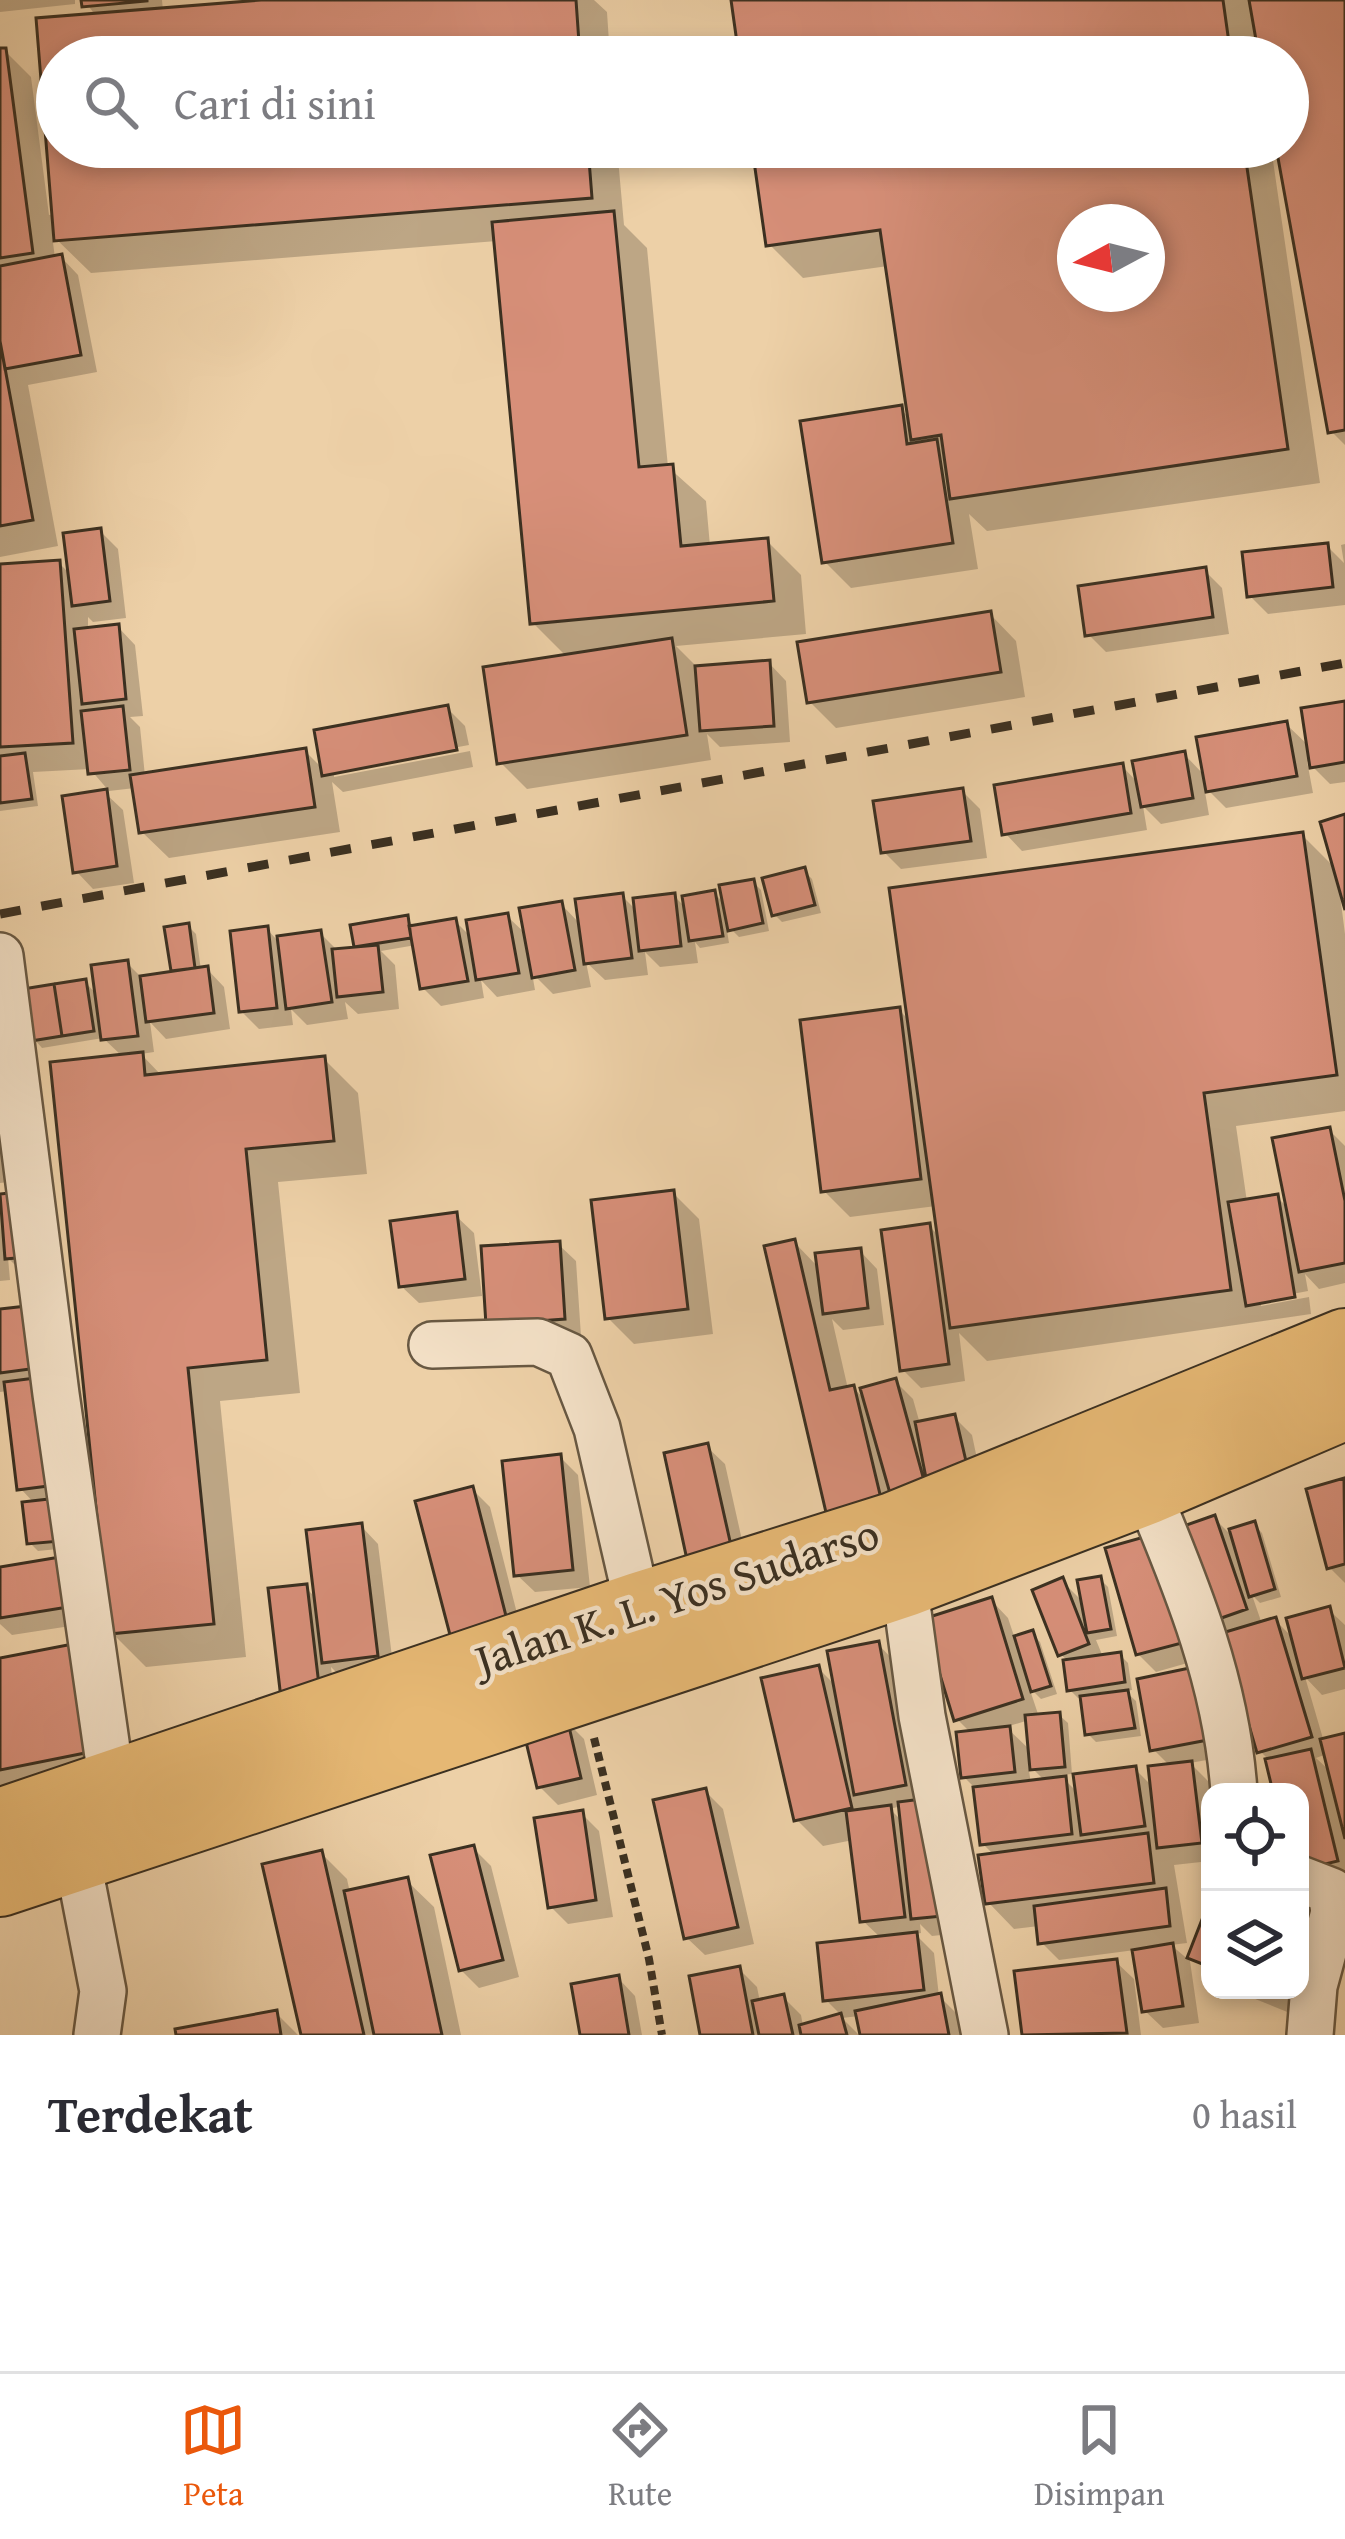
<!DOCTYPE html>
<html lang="id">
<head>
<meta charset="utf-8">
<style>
	:root { --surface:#fff; --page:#f7f7f7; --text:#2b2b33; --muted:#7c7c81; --line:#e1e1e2; --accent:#ea580c }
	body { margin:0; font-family:"Gentium Book Plus",serif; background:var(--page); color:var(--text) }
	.controls { position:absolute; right:36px; bottom:36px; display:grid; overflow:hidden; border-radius:24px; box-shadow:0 6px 18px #0003 }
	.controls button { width:108px; height:108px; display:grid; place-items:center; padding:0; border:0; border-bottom:3px solid var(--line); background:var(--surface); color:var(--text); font:60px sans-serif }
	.compass { position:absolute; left:1057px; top:204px; width:108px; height:108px; border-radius:50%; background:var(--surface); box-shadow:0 6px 18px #0003; rotate:263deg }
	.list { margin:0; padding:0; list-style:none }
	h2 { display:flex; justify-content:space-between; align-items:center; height:156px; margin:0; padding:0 48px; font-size:51px }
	h2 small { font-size:39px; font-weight:400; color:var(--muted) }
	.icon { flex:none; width:66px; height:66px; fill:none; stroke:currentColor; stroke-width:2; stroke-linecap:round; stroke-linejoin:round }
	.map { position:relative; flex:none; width:1345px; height:2035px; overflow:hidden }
	.search { position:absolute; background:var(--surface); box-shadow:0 6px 18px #0003; left:36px; right:36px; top:36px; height:132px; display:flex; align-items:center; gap:30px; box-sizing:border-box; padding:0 42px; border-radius:66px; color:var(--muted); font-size:45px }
	.sheet { height:336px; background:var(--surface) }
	nav { display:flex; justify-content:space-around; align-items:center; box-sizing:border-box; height:168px; border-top:3px solid var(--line); background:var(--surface); font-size:33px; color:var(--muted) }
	nav a { display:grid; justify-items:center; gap:6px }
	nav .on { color:var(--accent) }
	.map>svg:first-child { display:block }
	.shadow { fill:#0003; fill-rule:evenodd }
	.building { fill:#d78f79; stroke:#3b3021; stroke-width:3; fill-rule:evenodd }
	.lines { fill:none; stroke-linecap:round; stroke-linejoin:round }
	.minor-casing { stroke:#685842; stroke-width:50 }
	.highway-casing { stroke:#3b3021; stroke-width:70 }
	.path { stroke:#3b3021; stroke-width:8; stroke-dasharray:9 6; stroke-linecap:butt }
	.minor { stroke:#f3e0c6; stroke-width:45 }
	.highway { stroke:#e6b874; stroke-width:66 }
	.rail { stroke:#3b3021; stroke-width:9; stroke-dasharray:21 21; stroke-linecap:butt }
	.labels { text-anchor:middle; stroke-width:9; stroke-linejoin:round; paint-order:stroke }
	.street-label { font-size:45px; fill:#3b3021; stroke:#f3e0c6 }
</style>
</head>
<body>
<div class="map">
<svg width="1345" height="2035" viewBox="0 0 1345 2035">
	<rect width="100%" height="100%" fill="#edd0a7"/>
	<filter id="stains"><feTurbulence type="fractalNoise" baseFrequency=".00167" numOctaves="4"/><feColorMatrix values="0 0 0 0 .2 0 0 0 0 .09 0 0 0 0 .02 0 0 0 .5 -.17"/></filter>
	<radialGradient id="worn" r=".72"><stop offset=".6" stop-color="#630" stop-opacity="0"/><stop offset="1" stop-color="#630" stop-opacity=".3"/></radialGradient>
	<!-- shadow -->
	<path class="shadow" d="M0 0H75V4L0 12Z
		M84 0H162L163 11 299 0H594L607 12 610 57H57V147H617L624 225 647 248 668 467 706 501 710 546 767 541 801 575 806 634 676 646 699 669 769 663 786 681 790 742 720 747 707 734 711 760 527 789 500 762 567 657 533 623 497 241 91 273 52 235 55 258 61 257 78 275 97 372 28 385 58 546 0 557V51H5L31 77 49 215 54 214 39 21 96 16Z
		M734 0H1345V445L1331 431 1279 147H1288V57H742Z
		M755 147H1271L1320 483 987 531 969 514 978 569 851 588 825 562 900 409 911 419 888 266 803 278 769 244ZM1075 222H1147V294H1075Z
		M100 531 118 549 126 618 93 622 88 617V630L118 627 135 645 143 716 130 717 140 727 145 776 305 751 324 770 447 708 465 726 469 745 334 770V777L470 751 473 767 343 792 332 782 340 832 169 858 142 832 135 788 109 791 90 769 33 772 38 806 0 811V568L59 563 72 576Z
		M1345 544V605L1268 614 1250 596 1327 546 1344 563 1341 545Z
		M1205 571 1222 588 1229 634 1106 652 1088 634Z
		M990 614 1016 641 1025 697 836 728 809 701Z
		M1345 704V782L1330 784 1307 761 1313 793 1226 808 1204 786 1209 815 1161 824 1143 806 1147 830 1022 851 1005 833 1122 766 1139 784 1184 754 1206 777 1286 724 1310 747Z
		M962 791 980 809 987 858 901 869 884 852Z
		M105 793 123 810 134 883 93 889 76 871Z
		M1345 818V899L1344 894 1340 895 1345 934V1111L1236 1126 1247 1202 1277 1197 1289 1209 1329 1130 1345 1146V1283L1319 1289 1305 1274 1308 1291 1261 1300V1306L1309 1297 1311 1314 987 1361 959 1333 965 1381 921 1388 903 1370 929 1226 941 1238 936 1206 850 1217 823 1190 899 1010 911 1022 1302 835 1336 869Z
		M804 871 812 879 821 913 782 922 774 914Z
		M753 882 761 890 769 931 739 937 726 924 729 943 700 948 695 942 698 963 660 967 645 952 648 975 605 980 586 962 591 987 553 994 532 973 535 990 497 997 481 980 484 998 441 1006 423 988 416 945 381 951 395 965 399 1009 358 1014 345 1002 348 1019 307 1025 291 1009 293 1025 259 1029 241 1011 267 929 276 939 320 933 339 952 357 950 354 927 407 919 416 928 455 921 472 938 507 916 528 936 561 904 581 925 622 896 638 912 674 896 687 909 714 893 726 905Z
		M188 926 196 934 201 970 207 969 224 987 230 1029 166 1039 150 1022 154 1052 141 1054 162 1076 324 1059 358 1093 367 1174 278 1182 300 1393 220 1401 246 1657 146 1667 112 1633 123 1057 103 1038 42 1048 34 1039 85 982 98 996 127 963 143 979 177 974 174 970Z
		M0 1012 27 1180 0 1183Z
		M673 1193 699 1219 713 1334 634 1344 608 1318Z
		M18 1195 34 1264 16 1266 8 1258 10 1280 0 1281V1197Z
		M456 1216 474 1233 482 1296 419 1303 401 1286Z
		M794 1242 820 1269 860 1251 877 1269 884 1325 843 1330 832 1319 848 1389 853 1388 868 1402 895 1381 913 1399 920 1424 954 1417 972 1435 984 1492 857 1546Z
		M558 1244 576 1261 581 1336 507 1341Z
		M35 1308 78 1547 38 1551 30 1543 35 1504 20 1488 8 1391 0 1392V1312Z
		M707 1447 725 1464 750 1576 710 1585Z
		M560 1457 578 1475 590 1587 535 1592 517 1575Z
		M1343 1482 1345 1483V1583L1329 1567Z
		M472 1489 490 1507 523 1637 470 1651Z
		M1214 1518 1236 1540 1254 1525 1262 1533 1281 1597 1260 1603 1252 1595 1262 1624 1275 1620 1294 1639 1329 1610 1345 1625V1689L1322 1695 1305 1677 1324 1742 1345 1736V1881L1313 1888 1300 1792H1276L1269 1760 1260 1751 1228 1635 1213 1620ZM1327 1754 1332 1773 1316 1758Z
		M361 1526 378 1544 394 1673 343 1679 331 1667 337 1719 302 1723 305 1587 317 1599Z
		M1108 1550 1198 1660 1156 1672 1138 1654Z
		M0 1570 90 1623 12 1635 0 1624Z
		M1100 1579 1108 1587 1117 1636 1096 1640 1103 1657 1120 1655 1128 1663 1132 1690 1125 1691 1136 1701 1141 1736 1096 1742 1088 1734 1083 1697 1078 1698 1069 1689 1066 1659 1060 1654 1062 1581 1084 1603Z
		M991 1600 1008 1618 1015 1639 1032 1634 1040 1642 1057 1694 1041 1699 1029 1687 1039 1717 1059 1715 1068 1723 1072 1774 1060 1775 1079 1794 1135 1769 1153 1787 1170 1766 1153 1749 1140 1681 1229 1756 1190 1763 1209 1782 1210 1861 1174 1865 1187 1943 1171 1945 1190 1961 1199 2023 1163 2028 1145 2011 1135 1950 1059 1960 1041 1942 1039 1926 1014 1929 988 1902 995 1856 983 1844 976 1789 964 1777 971 1733 957 1719ZM1029 1720 1032 1752 1006 1727ZM1028 1764 1046 1782 1031 1784Z
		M878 1644 895 1662 960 1933 932 1936 920 1924 921 1933 915 1934 934 1953 939 1996 958 2015 946 1950 993 2035H863L859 2016 842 2018 859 2035H703L739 1969 757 1987 760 2002 783 1997 801 2015 803 2026 842 2016 826 2000 882 1939 863 1921 853 1840 823 1846 797 1820 818 1668 837 1687ZM901 1806 903 1822 890 1809Z
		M0 1661 124 1776 0 1801Z
		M566 1721 584 1739 597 1795 558 1805 540 1787Z
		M705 1791 723 1809 754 1944 705 1955 687 1938Z
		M582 1814 599 1831 613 1917 568 1924 550 1906Z
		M473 1848 491 1866 519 1977 479 1988 461 1970Z
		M321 1853 347 1879 350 1893 407 1881 434 1907 461 2035H304Z
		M1116 1962 1134 1979 1141 2035H1025L1017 1973Z
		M618 1978 635 1996 642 2035H583Z
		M1233 1990H1300L1312 2022Z
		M276 2013 298 2035H179Z"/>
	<!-- building -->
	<path class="building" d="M81 0H147V1L82 7Z
		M261 0H576L580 57H57V147H588L592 198 54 241 36 18Z
		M731 0H1223L1231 57H739Z
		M1249 0H1345V430L1328 433 1276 147H1288V57H1259Z
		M0 48H6L33 253 0 258Z
		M752 147H1244L1288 449 950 499 941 435 911 440 880 230 766 246ZM1075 222H1147V294H1075Z
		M614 211 639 467 673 464 681 546 768 538 774 601 530 624 492 222Z
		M62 254 81 355 5 369 0 341V266Z
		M0 341 33 520 0 526Z
		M902 405 907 444 937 439 953 543 822 563 800 421Z
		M101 528 110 601 72 606 63 533Z
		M1328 543 1333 587 1247 597 1242 552Z
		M60 560 73 743 0 747V564Z
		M1206 567 1213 617 1085 636 1078 586Z
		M991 611 1001 672 807 703 797 642Z
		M119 624 126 699 82 704 74 629Z
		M672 638 687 735 497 764 483 667Z
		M770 660 774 726 700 731 695 666Z
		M1345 701V762L1310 768 1301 708Z
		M448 705 457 750 322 776 314 730Z
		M123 706 130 770 88 774 81 711Z
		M1287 721 1297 776 1206 792 1196 737Z
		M306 748 315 807 139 833 130 775Z
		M1185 751 1193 798 1141 807 1132 761Z
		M25 753 32 799 0 803V756Z
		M1123 763 1131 813 1002 835 994 785Z
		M963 788 971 841 881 853 873 801Z
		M107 789 117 866 73 873 62 796Z
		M1345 814V910L1320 822Z
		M1303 832 1337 1075 1204 1093 1231 1290 950 1328 889 888Z
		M805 867 815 905 772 916 762 878Z
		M754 879 763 923 728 931 719 885Z
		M715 890 723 936 689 941 682 896Z
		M623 893 632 958 584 964 575 899Z
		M675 893 681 946 639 951 633 898Z
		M562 901 575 970 532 978 519 908Z
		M508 913 519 973 476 980 466 920Z
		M408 915 411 938 354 947 350 925Z
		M456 918 468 981 420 989 409 926Z
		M189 923 195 968 171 971 164 927Z
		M268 926 277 1008 239 1012 230 931Z
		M321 930 332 1002 286 1009 277 936Z
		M378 945 383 992 337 997 332 949Z
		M128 960 138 1036 101 1040 91 965Z
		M208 966 214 1013 146 1022 140 976Z
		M86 979 94 1031 62 1036 54 984Z
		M54 984 62 1036 31 1041 23 989Z
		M900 1007 921 1179 821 1192 800 1020Z
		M143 1052 145 1075 325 1056 334 1141 246 1149 267 1360 188 1368 214 1624 109 1634 50 1062Z
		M1330 1127 1345 1201V1263L1299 1272 1272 1138Z
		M674 1190 688 1309 605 1319 591 1200Z
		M20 1192 27 1257 5 1259 0 1194Z
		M1278 1194 1295 1297 1246 1306 1228 1202Z
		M457 1212 465 1279 399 1287 390 1221Z
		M930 1223 949 1364 900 1371 881 1230Z
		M795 1239 830 1390 854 1385 883 1507 828 1521 764 1246Z
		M560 1241 565 1319 486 1325 481 1246Z
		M861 1248 868 1308 823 1314 815 1253Z
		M36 1305 45 1367 0 1373V1309Z
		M51 1376 64 1484 17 1490 4 1382Z
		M896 1378 928 1495 893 1504 860 1388Z
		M955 1414 969 1474 927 1483 915 1422Z
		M708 1443 734 1559 689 1569 664 1453Z
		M561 1454 573 1570 514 1576 502 1461Z
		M1344 1478 1345 1564 1327 1569 1306 1489Z
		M473 1486 507 1620 450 1635 415 1501Z
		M67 1497 72 1540 27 1544 22 1502Z
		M1215 1515 1247 1609 1210 1622 1178 1528Z
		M1255 1521 1275 1589 1249 1597 1229 1529Z
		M362 1523 378 1656 322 1663 306 1530Z
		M1151 1535 1182 1643 1136 1655 1105 1548Z
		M66 1556 74 1606 0 1618V1567Z
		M1101 1576 1111 1629 1087 1633 1077 1580Z
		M1063 1577 1089 1644 1058 1656 1032 1590Z
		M307 1584 321 1702 282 1707 268 1588Z
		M992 1597 1023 1699 954 1721 923 1619Z
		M1330 1606 1345 1668 1302 1679 1286 1618Z
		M1276 1617 1312 1737 1257 1753 1222 1633Z
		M1033 1630 1051 1686 1031 1692 1014 1636Z
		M879 1641 906 1785 854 1795 827 1651Z
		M78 1643 100 1750 0 1770V1658Z
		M1121 1652 1125 1682 1067 1691 1063 1660Z
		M819 1665 852 1808 794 1821 761 1678Z
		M1199 1666 1213 1739 1150 1751 1137 1679Z
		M1128 1690 1135 1728 1085 1735 1080 1696Z
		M1060 1712 1065 1767 1030 1770 1025 1715Z
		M567 1718 581 1778 537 1788 523 1729Z
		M1010 1726 1015 1772 961 1778 956 1732Z
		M1345 1733V1839L1320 1739Z
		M1311 1749 1338 1861 1300 1870V1792H1273L1265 1759Z
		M1192 1761 1202 1843 1157 1848 1148 1766Z
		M1136 1766 1145 1826 1081 1835 1073 1774Z
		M1066 1776 1072 1834 980 1845 973 1787Z
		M706 1788 738 1927 684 1939 653 1800Z
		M930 1798 943 1916 911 1919 898 1802Z
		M891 1805 905 1917 860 1922 846 1811Z
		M583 1810 596 1900 548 1908 534 1818Z
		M1148 1833 1154 1883 985 1904 978 1855Z
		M474 1845 503 1960 459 1971 430 1855Z
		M322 1850 364 2035H301L262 1864Z
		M408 1877 442 2035H374L344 1891Z
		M1300 1884 1326 1895 1300 1962Z
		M1166 1888 1170 1926 1038 1944 1034 1906Z
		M1210 1899V1967L1187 1958Z
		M917 1932 924 1990 823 2001 817 1943Z
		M1173 1943 1183 2006 1142 2012 1132 1950Z
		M1117 1959 1127 2033 1022 2035 1014 1971Z
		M740 1966 753 2035H700L689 1976Z
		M619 1975 629 2035H580L571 1984Z
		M941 1993 949 2035H860L855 2011Z
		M784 1994 793 2035H759L752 2001Z
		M277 2010 281 2035H176L175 2029Z
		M841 2013 847 2035H801L799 2025Z"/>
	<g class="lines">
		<defs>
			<path id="minor" d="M0 956 56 1394 112 1784
				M432 1345 538 1342 569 1356 597 1428 638 1606
				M1147 1491C1188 1589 1227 1685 1234 1792
				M901 1560 922 1716 985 2035
				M72 1831 103 1991 97 2035
				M1300 1879 1331 1891 1334 1912 1314 1986 1310 2035"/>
			<path id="highway" d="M0 1822 638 1606 893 1526 1345 1342
				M0 1883 906 1583 1147 1491 1345 1406"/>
		</defs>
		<!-- minor casing -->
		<use href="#minor" class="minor-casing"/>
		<!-- highway casing -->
		<use href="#highway" class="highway-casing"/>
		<!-- path -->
		<path class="path" d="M594 1738 649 1959 662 2035"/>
		<!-- minor -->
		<use href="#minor" class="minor"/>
		<!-- highway -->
		<use href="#highway" class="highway"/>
		<!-- rail -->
		<path class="rail" d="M0 914 1345 663"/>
	</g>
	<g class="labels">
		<!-- street labels -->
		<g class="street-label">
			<text transform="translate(677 1596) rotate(-18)" y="16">Jalan K. L. Yos Sudarso</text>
		</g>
	</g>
	<rect width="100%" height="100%" filter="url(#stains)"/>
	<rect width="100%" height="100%" fill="url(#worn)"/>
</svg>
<div class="controls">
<button><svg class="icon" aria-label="locate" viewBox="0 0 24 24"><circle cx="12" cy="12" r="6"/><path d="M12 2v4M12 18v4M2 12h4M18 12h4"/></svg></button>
<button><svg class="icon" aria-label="layers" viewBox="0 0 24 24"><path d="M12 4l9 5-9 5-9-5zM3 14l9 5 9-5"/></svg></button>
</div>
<svg class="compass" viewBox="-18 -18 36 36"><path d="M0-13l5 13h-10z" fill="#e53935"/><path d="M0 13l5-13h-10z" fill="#7c7c81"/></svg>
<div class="search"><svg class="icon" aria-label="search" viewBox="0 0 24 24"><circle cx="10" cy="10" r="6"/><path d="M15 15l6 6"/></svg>Cari di sini</div>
</div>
<section class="sheet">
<h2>Terdekat<small>0 hasil</small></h2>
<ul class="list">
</ul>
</section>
<nav>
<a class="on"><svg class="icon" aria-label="map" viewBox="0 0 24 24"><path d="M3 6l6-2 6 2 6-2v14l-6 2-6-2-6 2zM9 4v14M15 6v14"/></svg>Peta</a>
<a><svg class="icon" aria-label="directions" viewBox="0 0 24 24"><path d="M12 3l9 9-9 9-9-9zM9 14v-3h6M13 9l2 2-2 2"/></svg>Rute</a>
<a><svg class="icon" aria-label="saved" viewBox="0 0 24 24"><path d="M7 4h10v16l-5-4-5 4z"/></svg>Disimpan</a>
</nav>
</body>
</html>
